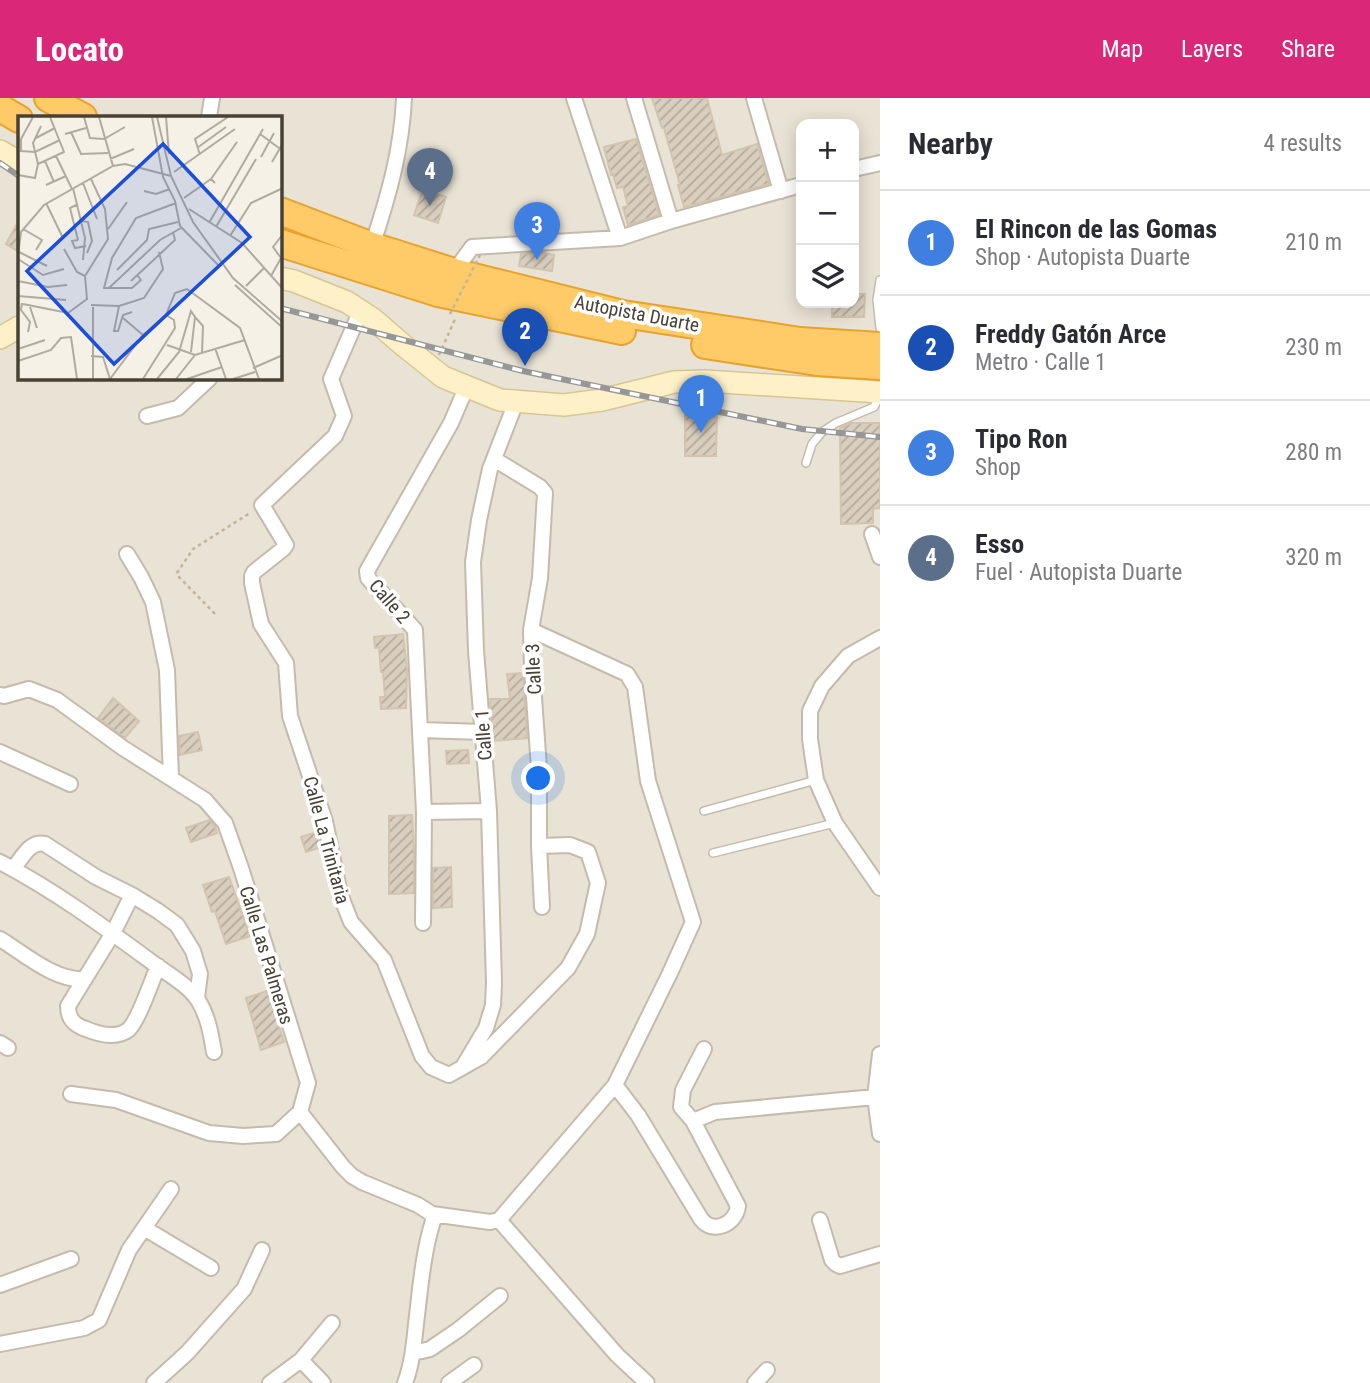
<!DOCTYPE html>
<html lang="en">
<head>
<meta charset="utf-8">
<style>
	:root { --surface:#fff; --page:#f2f2f3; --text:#2b2b33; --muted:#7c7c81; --line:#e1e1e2; --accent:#db2777 }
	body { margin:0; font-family:"Roboto Condensed",sans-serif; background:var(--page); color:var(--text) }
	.controls { position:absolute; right:21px; top:21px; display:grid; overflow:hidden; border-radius:14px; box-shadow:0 4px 18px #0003 }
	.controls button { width:63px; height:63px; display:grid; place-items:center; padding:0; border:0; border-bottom:2px solid var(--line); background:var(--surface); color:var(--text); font:35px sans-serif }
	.you { position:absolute; left:539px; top:681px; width:24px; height:24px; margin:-18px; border:5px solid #fff; border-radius:50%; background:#1a73e8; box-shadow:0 0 0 10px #1a73e833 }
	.badge { display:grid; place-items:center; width:46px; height:46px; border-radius:50%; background:var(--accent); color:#fff; font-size:23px; font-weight:700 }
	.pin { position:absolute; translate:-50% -58px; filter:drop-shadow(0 2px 4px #0008) }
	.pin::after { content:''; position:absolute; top:37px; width:24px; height:21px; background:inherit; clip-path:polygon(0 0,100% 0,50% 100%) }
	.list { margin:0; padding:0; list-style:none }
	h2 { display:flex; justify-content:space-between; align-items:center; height:91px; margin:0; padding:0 28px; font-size:30px }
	h2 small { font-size:23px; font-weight:400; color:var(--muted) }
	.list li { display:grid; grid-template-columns:46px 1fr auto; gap:21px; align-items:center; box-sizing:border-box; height:105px; padding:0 28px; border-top:2px solid var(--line) }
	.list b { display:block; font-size:26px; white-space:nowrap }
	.list p { margin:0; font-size:23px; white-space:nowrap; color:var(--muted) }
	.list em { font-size:23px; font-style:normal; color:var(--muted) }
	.icon { flex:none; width:38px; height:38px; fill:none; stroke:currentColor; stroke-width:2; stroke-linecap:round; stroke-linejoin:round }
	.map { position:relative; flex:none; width:880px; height:1285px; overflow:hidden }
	header { display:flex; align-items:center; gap:42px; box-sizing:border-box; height:98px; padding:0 35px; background:var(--accent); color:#fff }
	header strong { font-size:33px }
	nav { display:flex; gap:38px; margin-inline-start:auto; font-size:24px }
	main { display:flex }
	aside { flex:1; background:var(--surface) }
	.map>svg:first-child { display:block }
	.residential { fill:#e9e3d5; fill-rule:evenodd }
	.building { fill:url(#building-hatch); stroke:#d2c4ae; stroke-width:2 }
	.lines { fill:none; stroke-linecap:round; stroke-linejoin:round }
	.lane-casing { stroke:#c4bbac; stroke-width:10 }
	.street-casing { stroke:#c4bbac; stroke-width:18 }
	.secondary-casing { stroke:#d8c594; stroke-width:24 }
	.highway-casing { stroke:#e8a22e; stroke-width:30 }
	.path { stroke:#c4b499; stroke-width:2.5; stroke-dasharray:3.5 3.5; stroke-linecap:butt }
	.lane { stroke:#fff; stroke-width:7 }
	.street { stroke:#fff; stroke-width:14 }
	.secondary { stroke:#fff1c7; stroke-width:21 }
	.highway { stroke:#ffcb68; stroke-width:26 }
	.rail-casing { stroke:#979797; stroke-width:6 }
	.rail { stroke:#fff; stroke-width:3.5; stroke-dasharray:10; stroke-linecap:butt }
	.path-bridge { stroke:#c4b499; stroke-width:2.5; stroke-dasharray:3.5 3.5; stroke-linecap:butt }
	.labels { text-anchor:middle; stroke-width:7; stroke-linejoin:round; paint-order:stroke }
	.street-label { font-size:19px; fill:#484135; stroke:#fff }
	.inset-road { fill:none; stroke:#b0aba0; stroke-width:2 }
	.view { fill:#1d4ed8; fill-opacity:0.15; stroke:#1d4ed8; stroke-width:3.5 }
	.inset-edge { fill:none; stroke:#484135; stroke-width:3.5 }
</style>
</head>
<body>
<header>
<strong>Locato</strong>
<nav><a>Map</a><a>Layers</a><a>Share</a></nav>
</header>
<main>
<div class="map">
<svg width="880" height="1285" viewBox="0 0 880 1285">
	<defs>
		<pattern id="building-hatch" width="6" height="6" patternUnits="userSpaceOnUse" patternTransform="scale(1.75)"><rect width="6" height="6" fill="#dacfbf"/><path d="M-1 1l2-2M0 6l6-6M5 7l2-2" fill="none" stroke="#b3aa9c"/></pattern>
	</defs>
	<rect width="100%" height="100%" fill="#f5f1e7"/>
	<!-- residential -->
	<path class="residential" d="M0 0H880V1285H0ZM19 19H280V280H19ZM801 26H854V205H801Z"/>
	<!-- building -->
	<path class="building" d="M652 0H707L722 57 757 46 769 86 684 109 678 87H680L664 30H662Z
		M636 41 659 117 628 127 623 109 628 108 623 89 617 90 613 76 611 77 604 49Z
		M423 91 446 99 438 125 414 117Z
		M19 122V154L6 146Z
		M540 154 554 157 552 173 519 168 521 156Z
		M854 196H865L864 219H832V205H854Z
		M685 311 717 312 716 358H685Z
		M851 325H880V410L873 411V425L841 426 840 330Z
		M403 536 407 572 406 610 381 611 380 599H385L383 574H381L379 549 375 550 374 539Z
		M523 575 527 640 493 643 490 601H510L507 576Z
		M113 600 139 623 125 640 98 620Z
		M198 634 202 652 180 657 179 638Z
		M468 652 469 665 447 666 446 653Z
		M412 717 414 751V795L389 796V718Z
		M210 722 215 728 217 735 191 744 186 730Z
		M317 734 321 749 306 754 301 739Z
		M451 769 452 809 433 810V770Z
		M229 779 250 838 226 846 215 813 212 814 203 787Z
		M267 893 284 944 261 952 246 900Z"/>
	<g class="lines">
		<defs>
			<path id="lane" d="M880 182 877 202 880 230
				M806 365 812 346 822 334 836 325 874 309 880 298
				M704 713 816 682
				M713 755 835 725"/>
			<path id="street" d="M574 0 620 140
				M634 0 671 123
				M754 0 781 93
				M209 19 212 0
				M854 71 880 65
				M372 148C388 100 402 51 404 0
				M454 174 472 149 620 140 671 123 801 87
				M361 212 331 281 344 318 335 338 262 407 286 447 283 451 254 474 252 478V485L261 526 286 565 290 618 325 723 340 796 351 824 384 862 422 958 431 969 449 977 481 959 568 870 587 836 598 785 588 754 570 747 539 748
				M147 318 178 310 210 280
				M494 361 540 389 545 395 540 480 531 532 532 571 539 670V748L542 809
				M872 436 880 459
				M127 456 141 479 153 504 167 572 171 680
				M531 532 627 576 635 589 648 683 693 824 670 875 615 987 638 1017 701 1121C713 1137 736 1126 738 1108L693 1023 681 1009 683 992 704 951
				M880 540 848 558 822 588 810 613V641L816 682 835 725 880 790
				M0 597 4 598 29 591 57 602 123 650 205 702 225 725 241 770 308 985 300 1014 276 1036 243 1038 209 1035 116 1002 71 996
				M420 632 483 634
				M0 654 70 686
				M424 714 489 713
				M0 764C54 792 104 829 153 865 168 876 188 887 198 902 208 918 211 936 214 954
				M13 771C22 760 30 742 45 746L96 779 132 797 158 813 177 827 193 853 200 876 197 900
				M132 797 113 835 68 908C68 921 74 927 86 931 98 936 116 941 128 932 138 924 152 882 158 868
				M423 825 424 714 415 532 368 480 367 473 451 325 466 290
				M0 841C23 855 56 884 85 881
				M0 945 8 950
				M880 956 875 999 880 1036
				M464 967 486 930 493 907 494 885 489 713 476 553 473 464 479 422 490 371 516 304
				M300 1014 343 1069 352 1078 362 1084 418 1107 432 1116 433 1123C423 1154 420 1193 416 1226 414 1246 412 1266 405 1285
				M693 1023 715 1014 875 999
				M432 1116 490 1124 499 1122 615 987
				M499 1122 617 1257 647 1285
				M820 1122 832 1162 836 1166 840 1168 880 1156
				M144 1130 211 1170
				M0 1187 71 1161
				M0 1246 84 1230 99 1222 129 1152 171 1091
				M413 1254 422 1253 430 1251 458 1232 500 1198
				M301 1262 323 1285
				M154 1285 187 1255 244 1191 262 1152
				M270 1285 301 1262 332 1225
				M449 1285 474 1267
				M755 1285 767 1272"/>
			<path id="secondary" d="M0 53 19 64
				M280 180 294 183 347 204 373 221 403 247 443 279 500 302 564 307 602 302 674 284 705 283 880 294
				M0 240 19 229"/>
			<path id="highway" d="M48 0 83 19
				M0 10 19 21
				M280 113 372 148 454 174 623 216 800 243 880 248
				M280 145 438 195 622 233
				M705 247 817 264 880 268"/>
		</defs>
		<!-- lane casing -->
		<use href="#lane" class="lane-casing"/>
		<!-- street casing -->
		<use href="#street" class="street-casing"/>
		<!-- secondary casing -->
		<use href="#secondary" class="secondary-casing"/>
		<!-- highway casing -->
		<use href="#highway" class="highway-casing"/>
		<!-- path -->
		<path class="path" d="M439 257 456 219
			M215 516 178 478 177 475 193 451 250 415"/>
		<!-- lane -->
		<use href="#lane" class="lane"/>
		<!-- street -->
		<use href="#street" class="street"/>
		<!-- secondary -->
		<use href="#secondary" class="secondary"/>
		<!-- highway -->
		<use href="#highway" class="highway"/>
		<defs>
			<path id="rail" d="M0 65 19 78
				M280 210 523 273 802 331 880 339"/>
		</defs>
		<!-- rail casing -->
		<use href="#rail" class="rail-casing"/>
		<!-- rail -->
		<use href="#rail" class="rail"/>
		<!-- path-bridge -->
		<path class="path-bridge" d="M450 216 480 157"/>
	</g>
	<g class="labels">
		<!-- street labels -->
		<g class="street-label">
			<text transform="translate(637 215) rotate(11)" y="7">Autopista Duarte</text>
			<text transform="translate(390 503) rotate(49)" y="7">Calle 2</text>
			<text transform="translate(533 571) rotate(-93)" y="7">Calle 3</text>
			<text transform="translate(483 637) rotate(-94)" y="7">Calle 1</text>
			<text transform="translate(327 742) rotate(75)" y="7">Calle La Trinitaria</text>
			<text transform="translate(267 857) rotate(73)" y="7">Calle Las Palmeras</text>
		</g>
	</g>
	<!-- overview -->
	<g transform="translate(18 18)">
		<rect width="264" height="264" fill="#f5f1e7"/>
		<path class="inset-road" d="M15 1 3 23V35L17 36 42 24M66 1 72 22 86 23 107 11M81 1 95 50M134 1 145 61 157 85 162 110 202 151M139 1 153 60 175 106 215 162 265 206M148 1 151 38M53 16 63 38 90 37M47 18 68 12M242 18 265 35M18 22 37 12M179 32 208 11M182 39 177 23 210 1M38 40 54 73M243 41 256 17M92 43 116 33M27 45 36 66M254 46 265 27M20 48 46 36 32 1M156 56 217 13M0 59 17 62 20 48 15 27 23 10M193 63 219 26M65 67 79 103M28 69 48 60M55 72 67 122 65 144M126 75 138 78 152 73M166 82 193 63 197 67M28 87 45 122M171 93 224 127 265 173M64 105 70 106 74 125 69 137M191 107 245 13M198 111 238 43M5 113 24 124 18 134M90 113 109 86M212 120 233 87 265 72M60 124 52 92 60 88M60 124 54 125 57 132 68 130M46 133 59 156 67 160 90 123 87 93 73 63M1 136 29 150M0 139 3 116 26 89 95 50 107 48 153 60M0 143 25 159 46 153M99 154 129 124 131 113 160 106M119 159 123 164 114 172H86L94 142 118 102 158 87M253 160 263 142 255 131 265 118M0 165 30 171 49 169M113 165 157 124 155 116M217 169 265 212M228 170 246 152M91 172 142 124 163 112M0 180 48 184M4 187 3 194 12 206 10 216M5 188 50 197 69 183 67 160M73 189 101 190M12 191 19 212M114 196 105 199 100 215H96L101 190 126 182 145 153 141 136M177 201 185 210 184 237M105 202 125 219M149 229 177 239 227 224M197 232 208 263M0 233 27 224M73 240 85 241 92 263M0 245 33 234 43 222 53 221 59 263M235 252 265 239M75 263V191M92 263 125 219 148 199 157 177 169 173 222 212 241 263M125 263 157 212 156 204 148 199M139 263 161 236 173 195 177 201 173 236M158 263 177 239M169 263 204 251M215 263 237 256"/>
		<path class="view" d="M145 28 232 121 96 248 9 155Z"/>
		<rect width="264" height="264" class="inset-edge"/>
	</g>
</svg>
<div class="controls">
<button>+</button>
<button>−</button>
<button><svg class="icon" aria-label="layers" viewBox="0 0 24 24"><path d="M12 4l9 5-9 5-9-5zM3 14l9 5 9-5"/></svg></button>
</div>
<div class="you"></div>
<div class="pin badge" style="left:701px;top:335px;background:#3f7fe0">1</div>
<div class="pin badge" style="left:525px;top:268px;background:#1a4fb4">2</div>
<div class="pin badge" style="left:537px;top:162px;background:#3f7fe0">3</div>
<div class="pin badge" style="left:430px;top:108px;background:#5c6f8a">4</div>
</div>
<aside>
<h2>Nearby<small>4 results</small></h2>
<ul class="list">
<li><span class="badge" style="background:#3f7fe0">1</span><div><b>El Rincon de las Gomas</b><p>Shop · Autopista Duarte</p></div><em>210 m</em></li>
<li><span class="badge" style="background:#1a4fb4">2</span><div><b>Freddy Gatón Arce</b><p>Metro · Calle 1</p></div><em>230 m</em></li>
<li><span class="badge" style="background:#3f7fe0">3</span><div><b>Tipo Ron</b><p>Shop</p></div><em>280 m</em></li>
<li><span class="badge" style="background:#5c6f8a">4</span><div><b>Esso</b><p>Fuel · Autopista Duarte</p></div><em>320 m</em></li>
</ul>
</aside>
</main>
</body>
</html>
